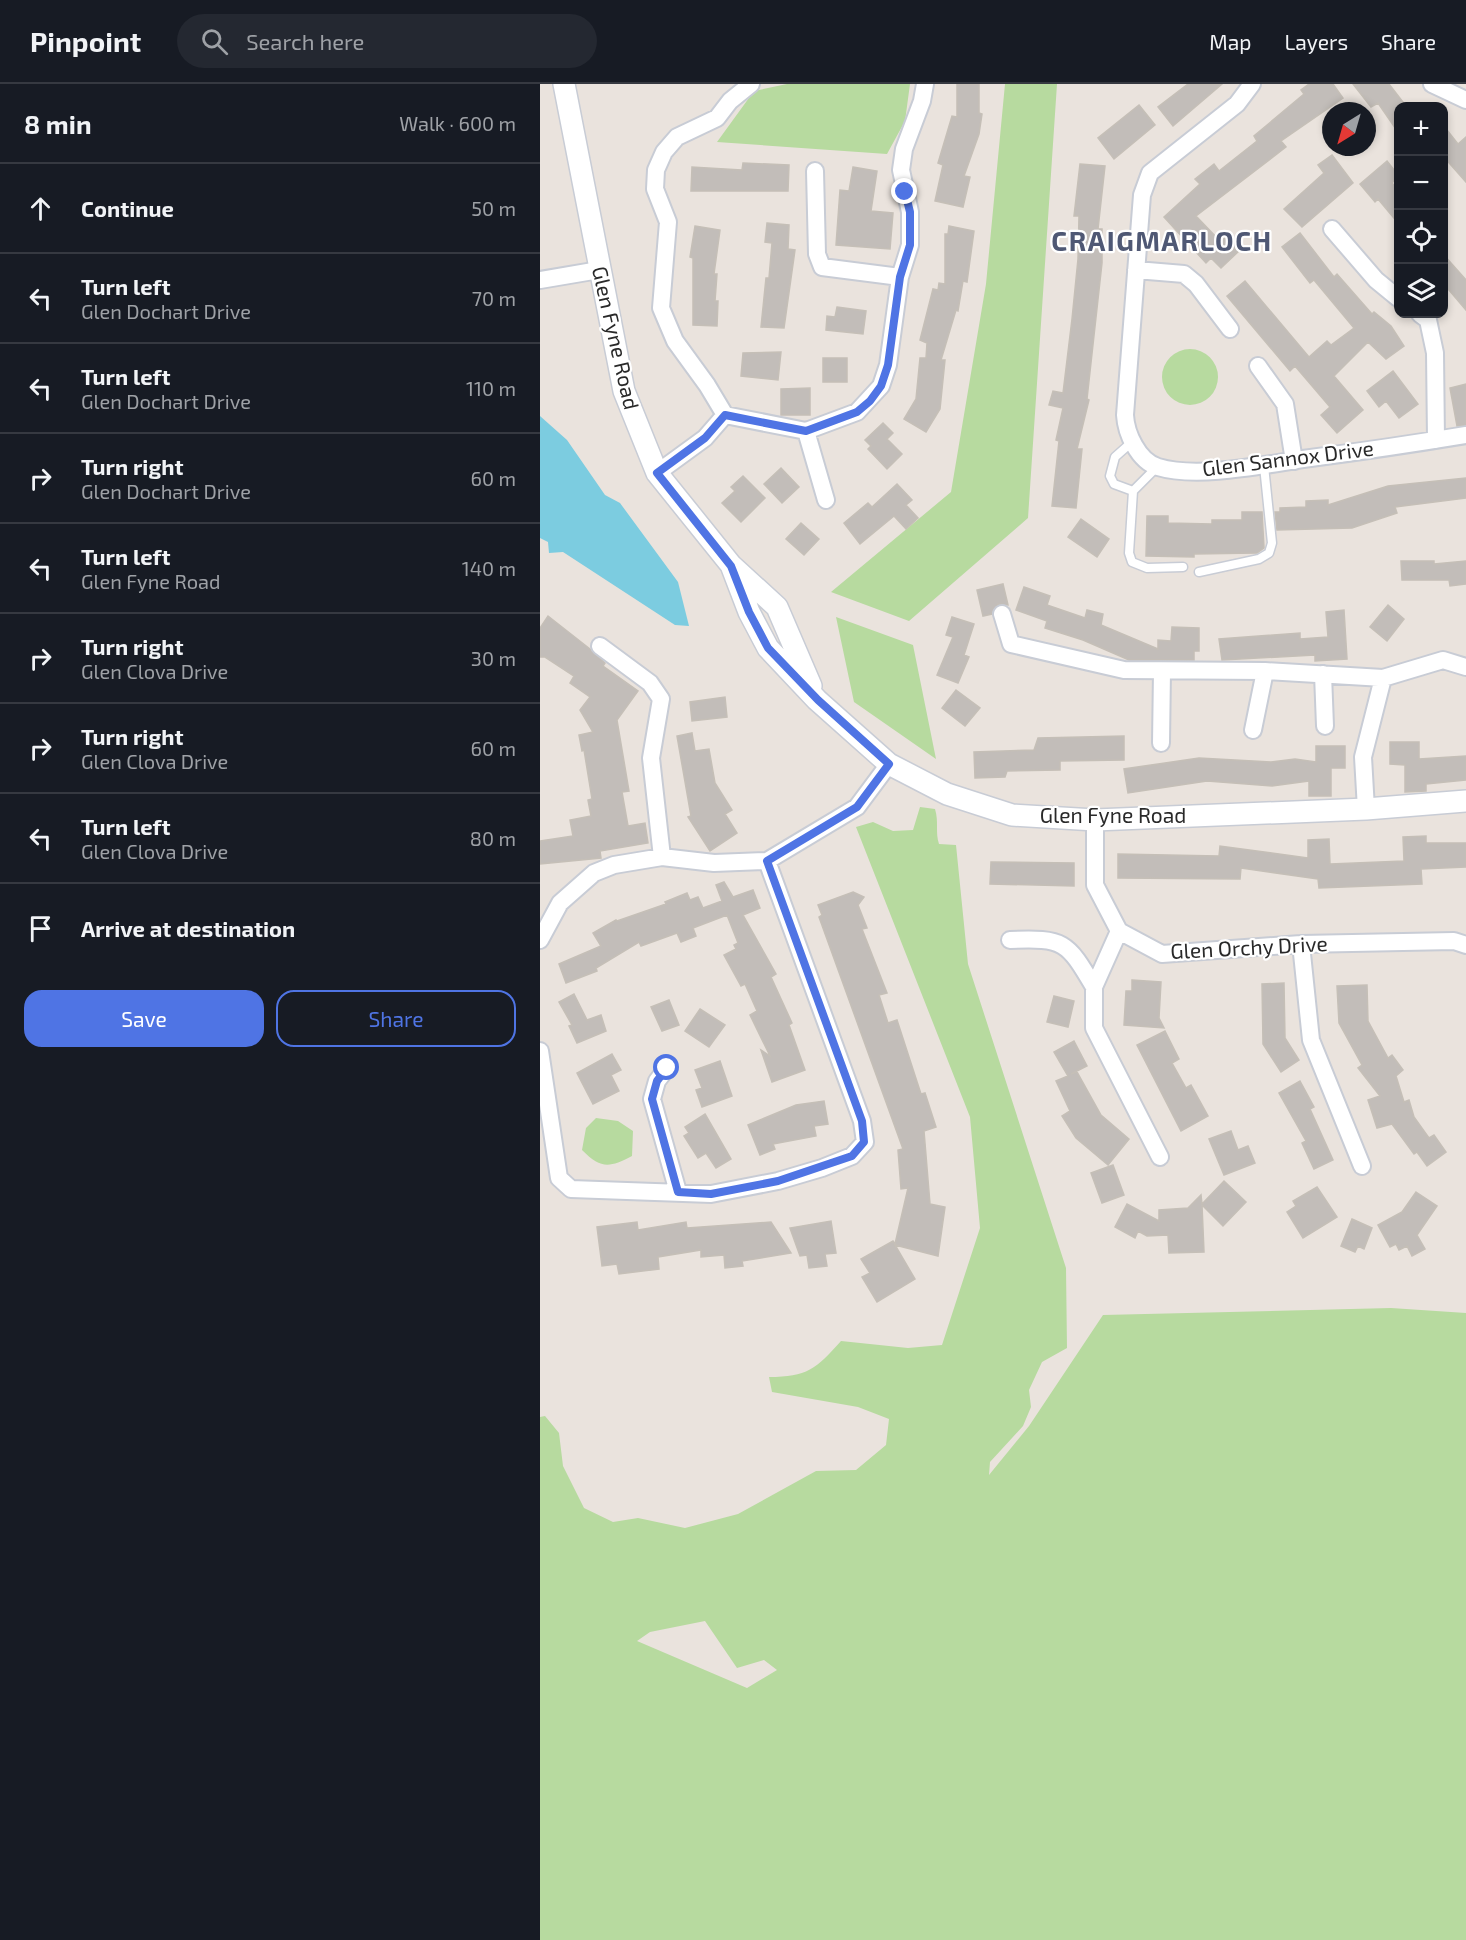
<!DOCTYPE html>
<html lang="en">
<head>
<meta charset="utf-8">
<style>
	:root { --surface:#171b24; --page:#242831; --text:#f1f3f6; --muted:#9ea1a6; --line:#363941; --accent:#4f74e4 }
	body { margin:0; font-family:"Exo 2",sans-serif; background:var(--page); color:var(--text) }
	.controls { position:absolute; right:18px; top:18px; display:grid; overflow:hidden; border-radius:12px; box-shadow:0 3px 9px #0003 }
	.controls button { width:54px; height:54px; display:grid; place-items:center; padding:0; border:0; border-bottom:2px solid var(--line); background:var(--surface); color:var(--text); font:30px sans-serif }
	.compass { position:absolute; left:782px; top:18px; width:54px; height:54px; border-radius:50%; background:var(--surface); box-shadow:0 3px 9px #0003; rotate:217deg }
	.stop { position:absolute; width:18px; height:18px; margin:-14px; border:4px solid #4f74e4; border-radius:50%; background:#fff }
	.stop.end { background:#4f74e4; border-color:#fff; box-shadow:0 2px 6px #0008 }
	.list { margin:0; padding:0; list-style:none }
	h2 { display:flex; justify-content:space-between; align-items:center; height:78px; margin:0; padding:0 24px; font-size:26px }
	h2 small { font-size:20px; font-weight:400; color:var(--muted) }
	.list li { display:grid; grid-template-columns:39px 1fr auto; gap:18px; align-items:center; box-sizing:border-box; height:90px; padding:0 24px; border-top:2px solid var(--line) }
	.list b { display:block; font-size:22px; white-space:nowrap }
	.list p { margin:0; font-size:20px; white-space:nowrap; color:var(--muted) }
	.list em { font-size:20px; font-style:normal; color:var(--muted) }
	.actions { display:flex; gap:12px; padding:18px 24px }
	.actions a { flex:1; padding:14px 0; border:2px solid var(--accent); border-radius:18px; text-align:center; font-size:21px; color:var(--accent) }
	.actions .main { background:var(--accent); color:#fff }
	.icon { flex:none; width:33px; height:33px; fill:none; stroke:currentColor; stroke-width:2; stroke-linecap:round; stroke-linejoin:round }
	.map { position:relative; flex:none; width:926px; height:1856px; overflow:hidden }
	header { display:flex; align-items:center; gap:36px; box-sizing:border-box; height:84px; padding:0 30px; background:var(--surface); border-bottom:2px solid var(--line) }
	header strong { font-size:28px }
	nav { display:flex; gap:33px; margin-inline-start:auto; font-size:21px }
	.search { width:420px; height:54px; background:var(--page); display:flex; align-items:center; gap:15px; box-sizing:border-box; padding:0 21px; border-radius:33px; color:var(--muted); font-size:22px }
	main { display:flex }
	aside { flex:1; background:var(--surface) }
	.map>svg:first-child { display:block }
	.green { fill:#b7da9f; fill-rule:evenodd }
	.water { fill:#7ccce0 }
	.building { fill:#c2bdb9; stroke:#c5bfb7; stroke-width:1.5 }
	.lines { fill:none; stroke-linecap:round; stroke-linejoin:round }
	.service-casing { stroke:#c8ccd5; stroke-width:11 }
	.minor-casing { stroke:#c8ccd5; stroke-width:20 }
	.tertiary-casing { stroke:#c8ccd5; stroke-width:24 }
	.service { stroke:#fff; stroke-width:8 }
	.minor { stroke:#fff; stroke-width:16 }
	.tertiary { stroke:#fff; stroke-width:21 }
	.route { stroke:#4f74e4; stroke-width:8 }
	.labels { text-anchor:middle; stroke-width:4.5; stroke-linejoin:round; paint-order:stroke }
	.street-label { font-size:21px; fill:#292929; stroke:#fff }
	.district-label { font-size:27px; font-weight:bold; letter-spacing:1.5px; fill:#4f5874; stroke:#fff }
</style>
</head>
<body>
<header>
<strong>Pinpoint</strong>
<div class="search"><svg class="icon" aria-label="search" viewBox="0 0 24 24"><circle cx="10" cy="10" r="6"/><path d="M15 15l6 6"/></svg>Search here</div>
<nav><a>Map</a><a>Layers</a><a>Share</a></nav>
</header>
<main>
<aside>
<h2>8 min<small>Walk · 600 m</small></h2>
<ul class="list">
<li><svg class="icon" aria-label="ahead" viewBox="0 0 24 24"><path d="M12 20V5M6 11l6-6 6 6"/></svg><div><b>Continue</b></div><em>50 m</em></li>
<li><svg class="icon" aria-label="left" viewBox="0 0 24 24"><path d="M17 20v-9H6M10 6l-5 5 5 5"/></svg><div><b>Turn left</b><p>Glen Dochart Drive</p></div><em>70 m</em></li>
<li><svg class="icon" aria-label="left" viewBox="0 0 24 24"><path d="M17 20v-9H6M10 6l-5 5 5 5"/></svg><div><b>Turn left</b><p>Glen Dochart Drive</p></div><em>110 m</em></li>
<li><svg class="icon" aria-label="right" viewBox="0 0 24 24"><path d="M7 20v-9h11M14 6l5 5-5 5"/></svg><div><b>Turn right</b><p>Glen Dochart Drive</p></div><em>60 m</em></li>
<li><svg class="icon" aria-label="left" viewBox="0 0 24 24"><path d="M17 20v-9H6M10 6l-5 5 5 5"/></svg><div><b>Turn left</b><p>Glen Fyne Road</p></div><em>140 m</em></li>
<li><svg class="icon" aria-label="right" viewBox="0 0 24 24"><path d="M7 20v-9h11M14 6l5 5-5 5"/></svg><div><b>Turn right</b><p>Glen Clova Drive</p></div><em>30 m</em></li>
<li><svg class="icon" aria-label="right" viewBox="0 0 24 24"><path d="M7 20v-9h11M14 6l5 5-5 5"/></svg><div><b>Turn right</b><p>Glen Clova Drive</p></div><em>60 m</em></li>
<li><svg class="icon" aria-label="left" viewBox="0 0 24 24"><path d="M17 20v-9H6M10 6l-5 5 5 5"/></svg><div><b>Turn left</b><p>Glen Clova Drive</p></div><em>80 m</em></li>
<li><svg class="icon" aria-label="arrive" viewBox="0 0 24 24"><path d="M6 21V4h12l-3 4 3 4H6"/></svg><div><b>Arrive at destination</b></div></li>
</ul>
<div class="actions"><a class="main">Save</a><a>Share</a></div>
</aside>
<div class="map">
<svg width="926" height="1856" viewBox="0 0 926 1856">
	<rect width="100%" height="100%" fill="#eae3dd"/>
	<!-- green -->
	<path class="green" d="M247 0H370L365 37 347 70 177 58 214 7Z
		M465 0H517L488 434 369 537 291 508 411 408 446 200Z
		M622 293a28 28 0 1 1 56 0a28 28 0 1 1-56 0Z
		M296 533 373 561 396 675 314 618Z
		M380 723 395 725C399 738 395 748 399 760L416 761 428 880 526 1184 527 1264 502 1278 489 1306 491 1323 483 1342 450 1378 449 1391 489 1342 563 1231 851 1224 926 1229V1856H0V1333L5 1332 19 1349 23 1382 44 1424 73 1438 98 1434 145 1444 198 1430 276 1387 316 1386 346 1361 349 1335 318 1323 232 1308 229 1293C267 1293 276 1285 301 1257L368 1264 402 1261 440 1144 430 1033 316 743 333 738 353 747 373 746ZM165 1537 197 1584 224 1576 237 1586 207 1604 97 1557 110 1548Z
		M56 1034 78 1037 93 1047 92 1072C69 1084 61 1085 42 1066L46 1044Z"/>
	<!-- water -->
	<path class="water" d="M0 332 27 356 65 411 80 419 138 498 149 542 135 541 23 468 9 469 8 458 0 454Z"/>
	<!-- building -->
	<path class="building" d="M417 0H439V29L442 30 439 50 424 92 430 93 423 123 395 117 403 81 398 79 412 32 417 33Z
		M648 0H682L633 42 618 23Z
		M769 0H793L803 14 741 57 746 63 656 132 679 156 686 150 700 166 681 184 671 174 666 179 624 133 660 100 655 95 674 80 679 87 717 57 714 52 764 10 761 6Z
		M813 0H849L866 22H858V48L838 19 831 23Z
		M599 21 615 41 574 75 558 54Z
		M903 41 918 60 926 53V98L903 72Z
		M792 71 813 99 762 143 744 125 784 89 778 81Z
		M847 77 858 91 852 99 858 107V139L838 115 835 118 820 100Z
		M203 79 249 81 248 107H151L152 83 202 86Z
		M540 80 565 82 558 145H562V179L547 315 549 316 537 365H542L536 424 512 422 519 357 516 356 523 324 509 321 513 307 523 309 532 235 538 175 539 132H534Z
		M313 83 337 87 331 127 353 129 350 165 296 161 300 106 309 107Z
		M227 139 249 141 248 165 255 166 244 244 221 243 226 194H229L232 159 225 158Z
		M155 142 180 146 174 190H177L175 217H178L177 242 153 241V174L150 173Z
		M409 142 434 147 427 198 423 197 418 227 416 226 401 276H405L400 325 386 348 364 335 376 315 380 274H386L387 259 380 256 393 205 398 206 399 199 405 200V150H408Z
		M760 149 794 193 797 190 832 230 834 228 851 242 864 262 846 275 828 258 794 292 823 326 797 349 781 331 790 323 755 282 750 287 687 212 705 197 769 273 787 257 791 261 814 244 774 196 770 199 742 163Z
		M903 170 926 196V226L903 199Z
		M297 223 326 227 323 250 286 246 287 232 295 233Z
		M241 268 238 296 201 292 203 269Z
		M283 274H307V298H283Z
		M853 287 878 320 859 334 846 317 839 323 827 307Z
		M926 300V341L917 342 910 304Z
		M270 304V331H241V305Z
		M343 339 353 349 347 355 362 370 347 385 328 365 331 362 325 356Z
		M241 384 259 403 242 419 224 400Z
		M203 392 225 414 201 438 182 419 195 407 191 403Z
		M926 394V414L855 423 857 429 812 444 737 446 735 428H740V424L766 423V417L788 416V421L848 402Z
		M357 400 372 416 366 421 378 434 366 445 354 432 320 460 304 439 328 419 332 423Z
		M702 428H722L724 464 717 469 654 470V473L606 472 607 432H628V439L672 440V436H702Z
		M541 435 569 455 557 473 528 453Z
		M261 439 279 455 264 471 246 455Z
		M861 477H894V480L926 477V500L910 502 909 496H862Z
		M463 500 468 521 458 520 452 530 443 532 437 506Z
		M484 503 510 512 507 521 545 534 547 526 563 530 561 541 618 565V556L631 557 632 543 659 544V567H654V576H589L543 556 505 544 507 537 476 526Z
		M848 521 864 535 847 557 830 543Z
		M804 526 807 575 775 577V571L682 576 679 555 760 549V555L788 553 786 528Z
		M8 532 50 565 65 579 63 582 98 607 77 636 89 707 82 708 88 742 105 739 108 759 60 767 61 774 0 780V757L33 752 30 736 51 732 48 716 52 715 44 666 42 667 39 651 53 648 40 626 50 613 30 599 34 592 5 573H0V544Z
		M412 533 434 540 424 571 429 573 418 599 397 591 413 553 406 551Z
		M416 606 440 624 425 642 402 624Z
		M185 613 187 633 152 637 150 618Z
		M152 649 155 667 169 665 175 699 192 726 185 730 197 749 170 767 148 733 151 732 137 652Z
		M584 652V676L520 677V686L467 687 465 693 435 694 434 668 494 666 498 654Z
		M850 658H879V675L926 672V696L886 700V707L865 708V681L850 680Z
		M776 662H805V684H791V712H769V697L732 702 667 697 588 709 584 685 659 674 731 678 755 675 776 678Z
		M886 752V759H926V783L881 785 882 800 779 804 778 795 701 784 700 795 578 794V770L679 772 680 762 768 774V756L789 755 790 780 864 777 863 753Z
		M451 778 534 779V802L450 800Z
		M184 798 193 813 213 806 220 824 203 831 236 890 231 893 252 939 249 941 265 986 232 998 221 966 230 972 210 931 217 927 205 900 201 902 184 871 196 865 194 861 198 859 187 831 153 844 156 852 141 858 137 849 101 862 99 858 56 884 57 887 26 899 19 880 61 862 53 849 76 836 77 837 126 820 125 818 147 809 150 816 158 813 163 824 182 817 176 801Z
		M313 808 324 813 318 821 327 844 322 845 347 909 339 911 348 939 357 936 381 1010 385 1009 396 1043 384 1047 390 1120 405 1123 398 1172 355 1161 375 1195 337 1218 322 1193 330 1189 321 1175 353 1157 355 1160 368 1104 361 1105 358 1066 363 1065 279 833 282 831 278 821Z
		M592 896 621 898 619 934 624 944 584 941 586 907H592Z
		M744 899 745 954 759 976 741 988 723 960 722 900Z
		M827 901 828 937 848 974 852 971 863 986 856 992 864 1018 869 1016 874 1033 889 1054 894 1051 906 1068 887 1082 877 1068 874 1070 852 1040 837 1044 828 1016 840 1012 818 984 822 981 799 939 797 902Z
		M34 910 47 936 61 931 66 947 37 959 29 942 32 941 19 918Z
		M514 912 534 917 528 943 507 938Z
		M129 916 139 941 122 947 111 923Z
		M160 925 185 941 169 963 145 947Z
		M625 947 639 975 632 979 646 1004 651 1001 668 1032 641 1047 597 961Z
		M534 957 547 982 531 990 537 988 561 1031 589 1055 568 1081 536 1054 522 1032 530 1027 516 997 528 992 514 968Z
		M72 970 81 986 71 991 79 1007 53 1020 37 989Z
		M180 977 192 1012 162 1023 156 1006 162 1004 155 986Z
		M760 997 774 1023 770 1025 793 1076 774 1085 762 1059 766 1057 739 1009Z
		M284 1017 288 1040 274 1042 276 1052 233 1060 235 1065 220 1071 208 1041 256 1021Z
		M165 1030 191 1075 176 1084 166 1069 158 1074 144 1052 149 1049 145 1043Z
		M691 1047 698 1066 708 1062 715 1079 684 1091 669 1055Z
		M573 1081 584 1111 562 1119 551 1089Z
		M684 1097 706 1118 683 1142 662 1121 664 1168 629 1169 628 1151 607 1152 598 1147 595 1154 575 1143 587 1120 619 1137V1126L648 1124 661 1111 662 1120Z
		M777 1103 797 1133 763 1154 747 1128 756 1122 753 1117Z
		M876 1108 897 1122 877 1151 885 1165 872 1172 867 1162 859 1166 856 1160 850 1163 838 1141 862 1128Z
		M812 1135 832 1144 824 1165 818 1162 815 1168 801 1162Z
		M291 1137 296 1169 285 1170 287 1182 269 1184 267 1171 260 1172 250 1144Z
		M97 1138 98 1146 146 1138 147 1144 231 1138 251 1169 202 1177 203 1182 185 1184 184 1171 161 1173V1166L118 1173 119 1185 79 1190 77 1180 62 1182 57 1143Z"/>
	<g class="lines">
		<defs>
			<path id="service" d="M593 357 575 373 570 392 574 400 593 407
				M617 383 593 407 589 469 592 478 607 484 643 483
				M659 488 719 475 729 469 732 459 724 382"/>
			<path id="minor" d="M211 0 190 17 177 34 137 53 124 68 116 86 115 105 128 138 121 224 135 257 167 301 185 331 266 347 317 328 341 302 348 281 360 193 370 161V128L361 86 364 65 382 17 385 0
				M712 0 697 20 610 89 602 111 585 331C586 349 598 377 618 383 657 395 723 381 763 375 817 368 872 360 926 351
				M892 0 926 16
				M275 87 277 170 282 183 360 193
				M792 145 836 196 858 214
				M596 186 644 190 656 200 690 245
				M0 196 59 186
				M880 230 888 236 895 269 896 356
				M718 282 745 320 754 377
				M266 347 286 416
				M117 389 165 354 185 331
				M462 530 471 560 584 586 725 587 843 594 903 576 926 583
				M60 562 110 599 121 615 111 674 122 773
				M783 590 785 642
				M713 646 725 587
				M621 659 622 587
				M826 725 823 673 843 594
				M555 736V801L579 847 622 870 761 860 914 857 926 861
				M579 847 554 903V944L620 1073
				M0 856 20 819 54 789 74 781 122 773 174 779 227 777 317 723 349 680
				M470 856C524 854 527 857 554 903
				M761 860 771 956 822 1082
				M0 967 19 1094 31 1105 171 1110 238 1097 282 1084 312 1072 325 1058 322 1037 227 777
				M127 984 117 997 112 1015 138 1108"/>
			<path id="tertiary" d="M24 0 84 307 117 389 191 481 237 523 271 602
				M191 481 209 528 228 564 277 616 349 680 407 710 472 731 555 736 826 725 926 717"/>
		</defs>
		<!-- service casing -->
		<use href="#service" class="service-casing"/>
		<!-- minor casing -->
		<use href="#minor" class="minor-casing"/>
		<!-- tertiary casing -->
		<use href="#tertiary" class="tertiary-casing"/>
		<!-- service -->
		<use href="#service" class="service"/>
		<!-- minor -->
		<use href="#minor" class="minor"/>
		<!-- tertiary -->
		<use href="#tertiary" class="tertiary"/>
	</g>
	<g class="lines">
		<!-- route -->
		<path class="route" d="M127 984 117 997 112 1015 138 1108 171 1110 238 1097 312 1072 324 1058 322 1037 227 777 317 723 349 680 278 616 228 564 209 528 191 482 117 389 165 354 185 331 266 347 317 328 330 317 341 302 348 281 360 193 370 161V128L365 108"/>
	</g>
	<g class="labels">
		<!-- street labels -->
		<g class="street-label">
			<text transform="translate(75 254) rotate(77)" y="7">Glen Fyne Road</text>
			<text transform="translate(748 375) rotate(-7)" y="7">Glen Sannox Drive</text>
			<text x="573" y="739">Glen Fyne Road</text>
			<text transform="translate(709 864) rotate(-3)" y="7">Glen Orchy Drive</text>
		</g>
		<!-- district labels -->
		<g class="district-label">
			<text x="622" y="167">CRAIGMARLOCH</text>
		</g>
	</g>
</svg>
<div class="controls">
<button>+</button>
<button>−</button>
<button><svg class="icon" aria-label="locate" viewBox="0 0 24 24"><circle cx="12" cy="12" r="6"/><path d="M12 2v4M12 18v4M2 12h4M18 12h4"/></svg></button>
<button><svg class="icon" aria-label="layers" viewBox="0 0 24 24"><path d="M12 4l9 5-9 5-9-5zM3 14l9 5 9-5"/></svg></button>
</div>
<svg class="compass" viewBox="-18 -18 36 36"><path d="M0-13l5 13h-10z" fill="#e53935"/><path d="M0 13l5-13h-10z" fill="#9ea1a6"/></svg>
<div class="stop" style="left:127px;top:984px"></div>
<div class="stop end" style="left:365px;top:108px"></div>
</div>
</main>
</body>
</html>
